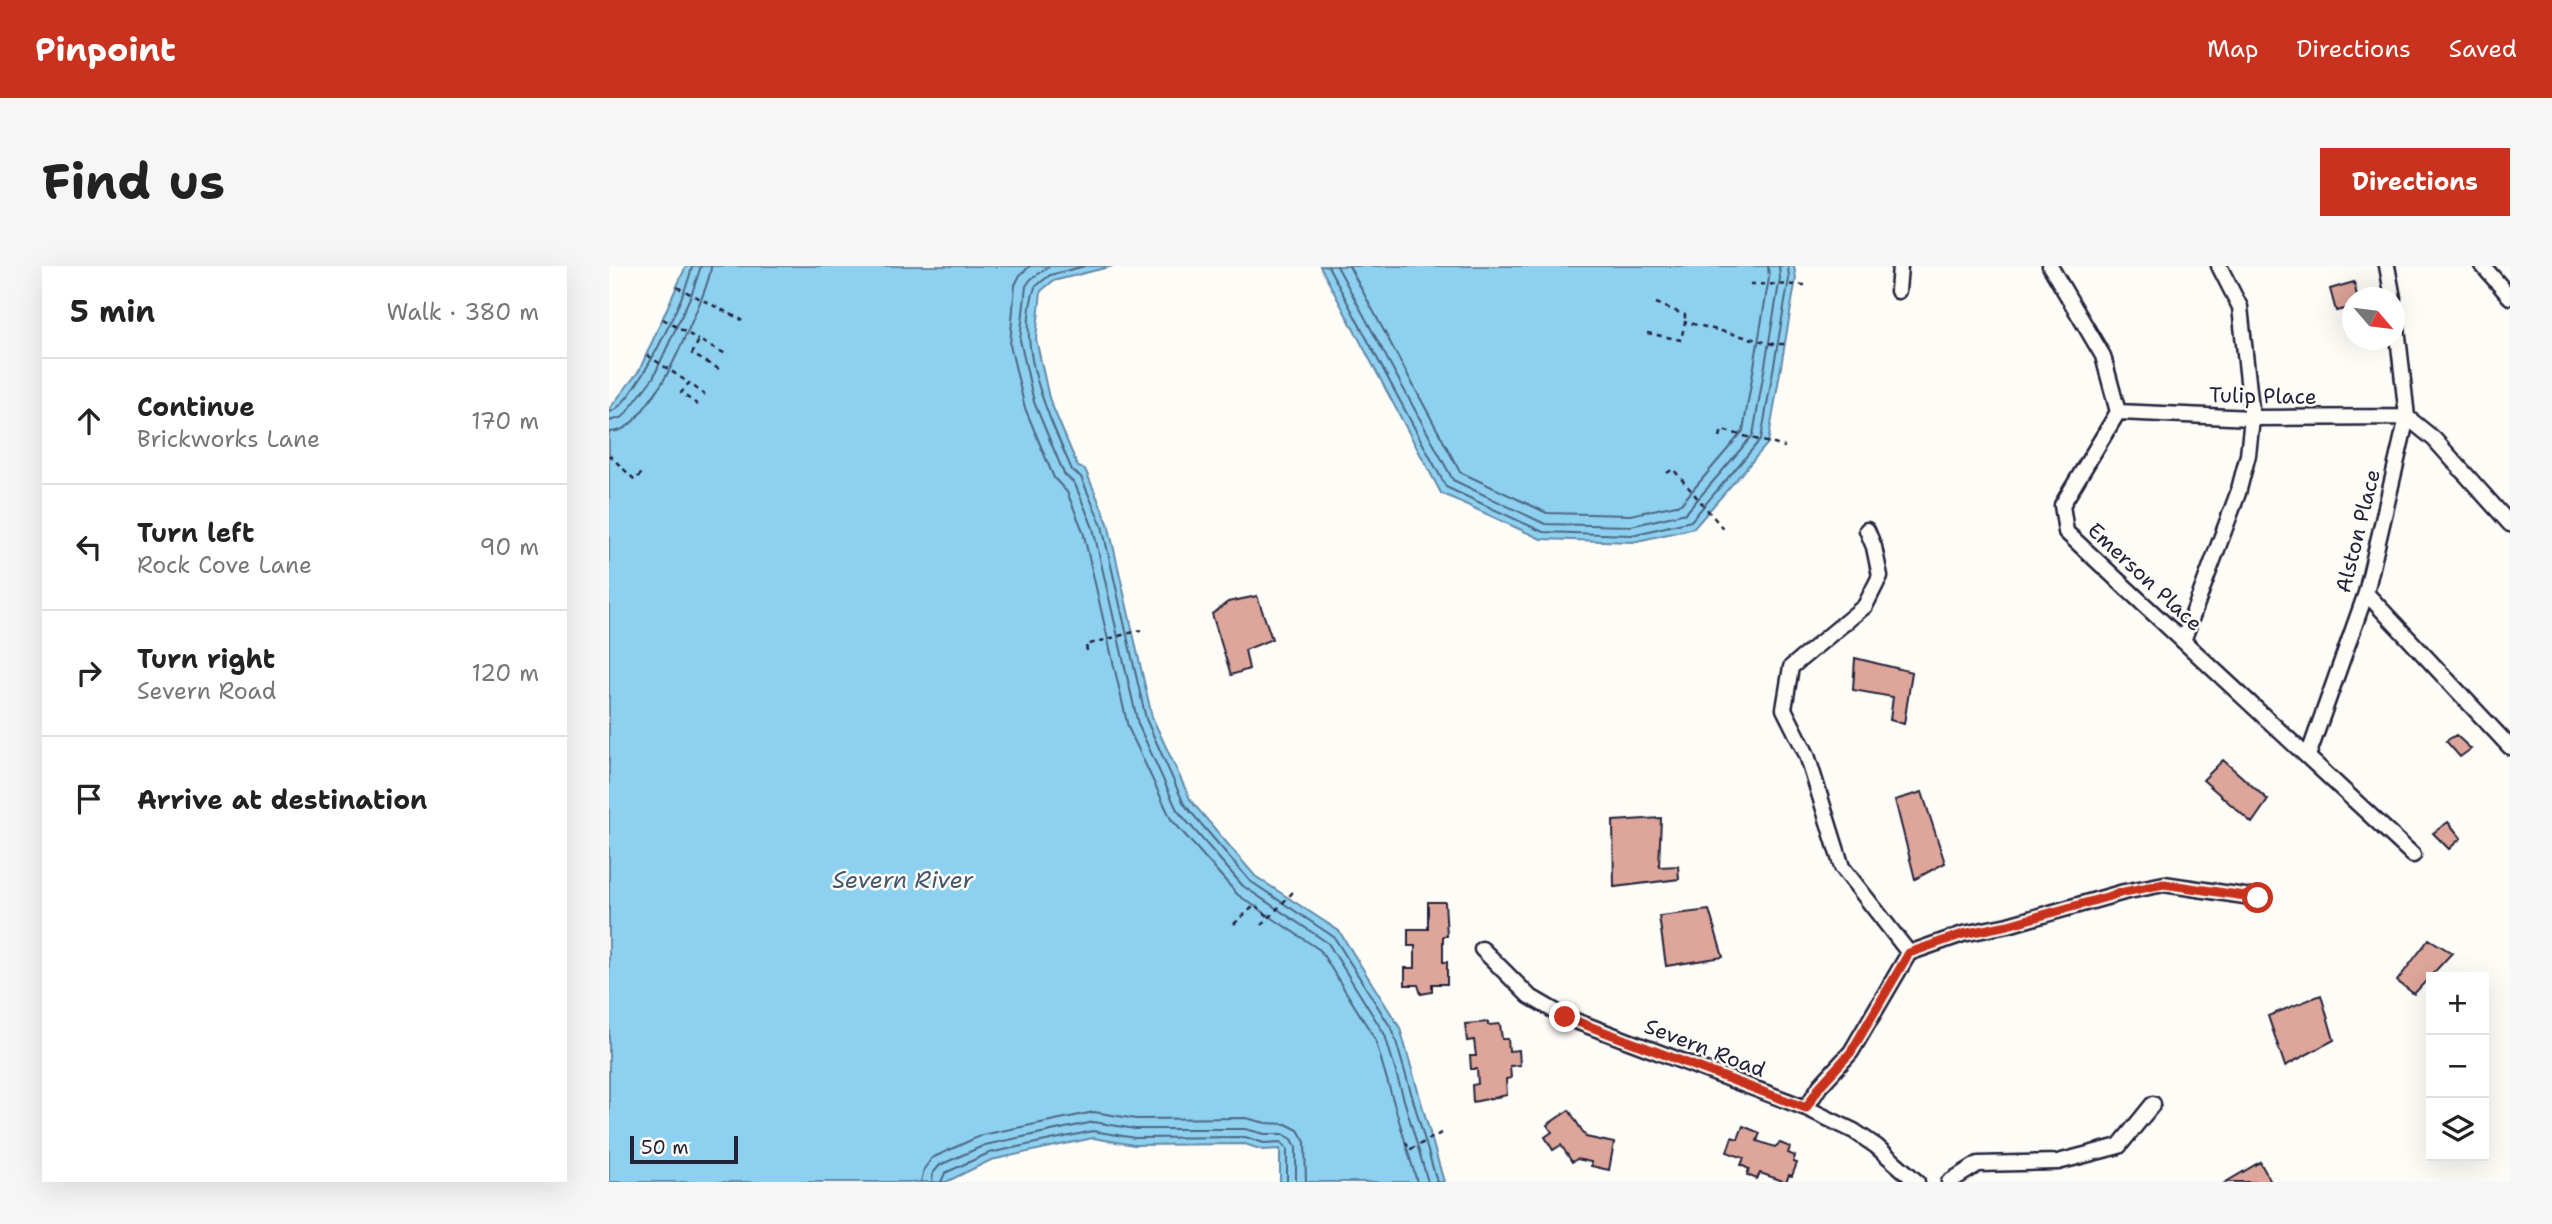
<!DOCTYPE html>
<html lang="en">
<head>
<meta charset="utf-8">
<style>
	:root { --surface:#fff; --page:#f6f6f6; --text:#222; --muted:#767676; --line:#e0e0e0; --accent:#c8321e }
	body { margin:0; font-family:"Shantell Sans",sans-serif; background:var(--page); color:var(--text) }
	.controls { position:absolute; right:21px; bottom:21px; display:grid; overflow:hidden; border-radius:0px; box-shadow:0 7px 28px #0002 }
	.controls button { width:63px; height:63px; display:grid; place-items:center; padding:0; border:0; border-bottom:2px solid var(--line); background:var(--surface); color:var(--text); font:35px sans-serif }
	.compass { position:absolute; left:1733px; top:21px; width:63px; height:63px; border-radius:50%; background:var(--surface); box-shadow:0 7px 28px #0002; rotate:118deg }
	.scale { position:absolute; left:21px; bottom:18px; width:108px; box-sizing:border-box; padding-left:7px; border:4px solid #22223b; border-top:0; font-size:19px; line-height:24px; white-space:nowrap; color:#22223b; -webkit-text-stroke:5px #fdfcf7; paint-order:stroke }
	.stop { position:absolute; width:21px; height:21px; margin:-16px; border:5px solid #c8321e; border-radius:50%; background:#fff }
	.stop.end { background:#c8321e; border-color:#fff; box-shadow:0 2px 7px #0008 }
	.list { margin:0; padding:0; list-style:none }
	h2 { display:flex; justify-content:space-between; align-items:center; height:91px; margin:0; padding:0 28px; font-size:30px }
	h2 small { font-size:23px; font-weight:400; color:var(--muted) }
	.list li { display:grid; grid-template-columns:46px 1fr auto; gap:21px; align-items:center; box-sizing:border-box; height:126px; padding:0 28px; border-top:2px solid var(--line) }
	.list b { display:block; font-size:26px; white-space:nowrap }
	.list p { margin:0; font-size:23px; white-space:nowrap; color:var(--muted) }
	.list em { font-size:23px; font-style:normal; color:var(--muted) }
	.icon { flex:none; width:38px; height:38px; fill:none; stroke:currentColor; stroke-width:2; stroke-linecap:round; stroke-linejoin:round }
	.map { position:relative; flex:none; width:1901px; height:916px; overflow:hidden; border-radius:0px }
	header { display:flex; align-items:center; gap:42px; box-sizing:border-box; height:98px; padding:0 35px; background:var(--accent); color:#fff }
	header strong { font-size:33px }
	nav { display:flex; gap:38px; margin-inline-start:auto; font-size:24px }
	.intro { display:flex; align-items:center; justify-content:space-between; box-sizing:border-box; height:168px; padding:0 42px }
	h1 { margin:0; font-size:49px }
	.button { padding:18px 32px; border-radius:0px; background:var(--accent); color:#fff; font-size:24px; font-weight:700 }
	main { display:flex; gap:42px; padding:0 42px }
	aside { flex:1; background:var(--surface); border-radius:0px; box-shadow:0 7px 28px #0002 }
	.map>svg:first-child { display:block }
	.water { fill:#8ed0f0; stroke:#638aa8; stroke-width:2 }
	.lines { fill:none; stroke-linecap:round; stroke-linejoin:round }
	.shore { stroke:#4d6883; stroke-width:2 }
	.building { fill:#dea59a; stroke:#22223b; stroke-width:2 }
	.street-casing { stroke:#22223b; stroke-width:19 }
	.path { stroke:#22223b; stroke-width:2.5; stroke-dasharray:5 5; stroke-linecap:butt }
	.street { stroke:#fdfcf7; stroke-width:14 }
	.route { stroke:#c8321e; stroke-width:9 }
	.labels { text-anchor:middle; stroke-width:5; stroke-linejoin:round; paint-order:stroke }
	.street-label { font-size:21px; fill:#22223b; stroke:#fdfcf7 }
	.water-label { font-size:23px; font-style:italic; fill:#425671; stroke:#fdfcf7 }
</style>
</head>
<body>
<header>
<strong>Pinpoint</strong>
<nav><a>Map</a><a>Directions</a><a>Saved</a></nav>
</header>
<div class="intro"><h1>Find us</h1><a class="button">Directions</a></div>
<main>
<aside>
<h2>5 min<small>Walk · 380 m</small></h2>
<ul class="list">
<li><svg class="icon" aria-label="ahead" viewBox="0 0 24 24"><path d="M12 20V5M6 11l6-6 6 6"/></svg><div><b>Continue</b><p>Brickworks Lane</p></div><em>170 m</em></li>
<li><svg class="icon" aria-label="left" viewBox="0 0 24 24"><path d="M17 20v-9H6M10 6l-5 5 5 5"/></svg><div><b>Turn left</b><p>Rock Cove Lane</p></div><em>90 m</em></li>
<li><svg class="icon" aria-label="right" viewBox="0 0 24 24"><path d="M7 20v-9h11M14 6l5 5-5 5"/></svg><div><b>Turn right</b><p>Severn Road</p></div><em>120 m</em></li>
<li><svg class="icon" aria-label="arrive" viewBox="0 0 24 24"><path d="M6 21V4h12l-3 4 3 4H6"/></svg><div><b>Arrive at destination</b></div></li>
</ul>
</aside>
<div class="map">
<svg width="1901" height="916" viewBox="0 0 1901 916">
	<rect width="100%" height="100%" fill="#fdfcf7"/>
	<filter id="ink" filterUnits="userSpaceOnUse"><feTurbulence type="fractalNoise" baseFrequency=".0143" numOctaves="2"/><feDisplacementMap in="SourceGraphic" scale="14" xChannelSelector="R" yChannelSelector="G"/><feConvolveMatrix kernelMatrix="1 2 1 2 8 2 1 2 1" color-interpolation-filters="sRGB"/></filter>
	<g filter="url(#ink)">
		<!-- water -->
		<path class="water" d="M77 0H504L444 15 432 25 427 73 440 132 469 201 476 203 499 257 543 451 582 535 646 610 730 665 791 762 835 916H671V883L654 884 636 878 525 879 484 872 382 894 337 916H0V143L30 105Z
			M711 0H1185L1187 12 1159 177 1085 262 1024 276 932 273 832 227Z"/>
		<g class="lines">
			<!-- shore -->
			<path class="shore" d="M421 0 411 9 406 19 401 79 416 142 445 212 458 226 474 265 519 461 562 553 629 629 711 684 766 773 808 916
				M441 0 422 13 417 20 411 74 425 136 455 208 466 218 484 262 529 458 568 544 634 620 719 677 776 769 819 916
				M476 0 441 9 426 21C405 80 440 150 463 204L472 211 493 260 537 453 575 538 641 615 725 671 784 765 828 916
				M719 0 837 221 934 266 1023 269 1082 255 1152 173 1180 13 1179 0
				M728 0 844 214 936 258 1022 260 1077 247 1144 169 1171 12 1170 0
				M740 0 851 206 938 247 1021 249 1072 238 1134 165 1160 12 1159 0
				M0 146C23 144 80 24 83 0
				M0 155 14 151 44 112 83 27 92 0
				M0 166C8 166 14 164 20 159 32 149 42 133 51 120 62 104 102 18 102 0
				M312 916 315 903 323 892 373 869 485 846 527 853 637 852 657 857 677 858 689 864 696 876 697 916
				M323 916 324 907 331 899 376 879 485 856 526 863H636L656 868H674L683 873 687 881V916
				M332 916 336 907 380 887 484 865 526 872 636 871 655 877 672 876 678 883V916"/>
		</g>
		<!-- building -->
		<path class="building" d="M1745 16 1748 30 1753 29 1754 32H1744V41L1727 45 1721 23Z
			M648 330 663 373 636 384 640 403 622 409 603 348 619 336Z
			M1246 392 1303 406 1295 458 1281 454 1284 431 1244 424Z
			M1847 469 1862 483 1851 491 1837 475Z
			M1614 494 1659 534 1643 557 1594 514Z
			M1313 526 1336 597 1306 613 1286 534Z
			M1052 552 1050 601 1069 600 1070 613 1005 621 1004 555Z
			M1839 556 1852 572 1840 583 1824 567Z
			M819 636H836L838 670H834V696H838V718H823V726L812 728 809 719H796V702H806V680H799V663H819Z
			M1100 644 1114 691 1057 700 1050 650Z
			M1820 673 1843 687 1805 728 1788 715Z
			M1712 729 1725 774 1676 800 1659 750Z
			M879 756V759L891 758 893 773H899L900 785 910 784 911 799 901 800 902 812 897 813 898 829 864 836 863 819 869 818 868 803H862L861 790H867L865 774 858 775 856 758Z
			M960 844 977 871 1005 877 1000 904 982 900V896L968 893 963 896 952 879 944 884 936 871 943 866 938 859Z
			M1134 860 1151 867 1148 875 1166 881 1171 877 1181 881 1179 887 1186 890 1184 896 1188 897 1183 910 1180 909 1177 916 1151 907 1148 913 1138 909 1140 903 1132 899 1135 892 1118 886 1123 871 1129 873Z
			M1651 896 1662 916H1617Z"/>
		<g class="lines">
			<defs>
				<path id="street" d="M1441 0 1494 90 1509 146 1453 239 1457 266 1804 589
					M1778 0 1784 32
					M1874 0 1901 31
					M1289 25 1291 0
					M1509 146 1643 152 1798 151 1825 173 1901 258
					M1258 264 1265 281 1271 310 1256 340 1182 401 1175 443 1198 489 1233 601 1300 687
					M1757 327 1901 481
					M1574 375 1629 227 1639 189 1643 152 1631 41 1610 0
					M1699 490 1757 327 1798 151 1786 43
					M873 683 920 730 956 751 1197 842 1245 865 1267 880 1308 916
					M1300 687 1354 668 1399 659 1515 626 1555 618 1649 632
					M1197 842 1211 820 1242 786 1300 687
					M1340 916 1369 898 1449 896 1510 880 1544 838"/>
			</defs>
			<!-- street casing -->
			<use href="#street" class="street-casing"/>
			<!-- path -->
			<path class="path" d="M1141 18 1199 19
				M68 21 133 54
				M1047 37 1076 49V56
				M54 53 90 74
				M1038 67 1072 74 1076 56 1164 78H1180
				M38 89 80 117
				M110 103 83 88 90 74 117 88
				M89 139 72 127 80 117 96 129
				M1111 171 1113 164 1176 181
				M0 189 26 214 34 206
				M1058 207 1064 203 1117 266
				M478 385 477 379 532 364
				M625 658 646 639 660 651
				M653 659 684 626
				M797 876 800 884 834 866"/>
			<!-- street -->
			<use href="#street" class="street"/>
		</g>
	</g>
	<g class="lines" filter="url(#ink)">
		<!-- route -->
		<path class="route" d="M956 751 1197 842 1211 820 1242 786 1300 687 1354 668 1399 659 1515 626 1555 618 1649 632"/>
	</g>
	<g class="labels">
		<!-- street labels -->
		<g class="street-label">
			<text transform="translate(1654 130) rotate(1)" y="7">Tulip Place</text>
			<text transform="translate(1749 265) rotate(-76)" y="7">Alston Place</text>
			<text transform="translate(1536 311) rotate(43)" y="7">Emerson Place</text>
			<text transform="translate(1096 782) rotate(21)" y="7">Severn Road</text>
		</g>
		<!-- water labels -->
		<g class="water-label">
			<text x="294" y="622">Severn River</text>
		</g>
	</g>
</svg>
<div class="controls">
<button>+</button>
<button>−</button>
<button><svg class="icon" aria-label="layers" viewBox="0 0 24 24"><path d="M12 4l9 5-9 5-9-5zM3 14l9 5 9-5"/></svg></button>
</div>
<svg class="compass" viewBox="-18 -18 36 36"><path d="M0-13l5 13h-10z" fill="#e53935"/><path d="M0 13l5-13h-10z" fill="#767676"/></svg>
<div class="scale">50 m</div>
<div class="stop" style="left:1649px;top:632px"></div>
<div class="stop end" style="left:956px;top:751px"></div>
</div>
</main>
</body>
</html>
